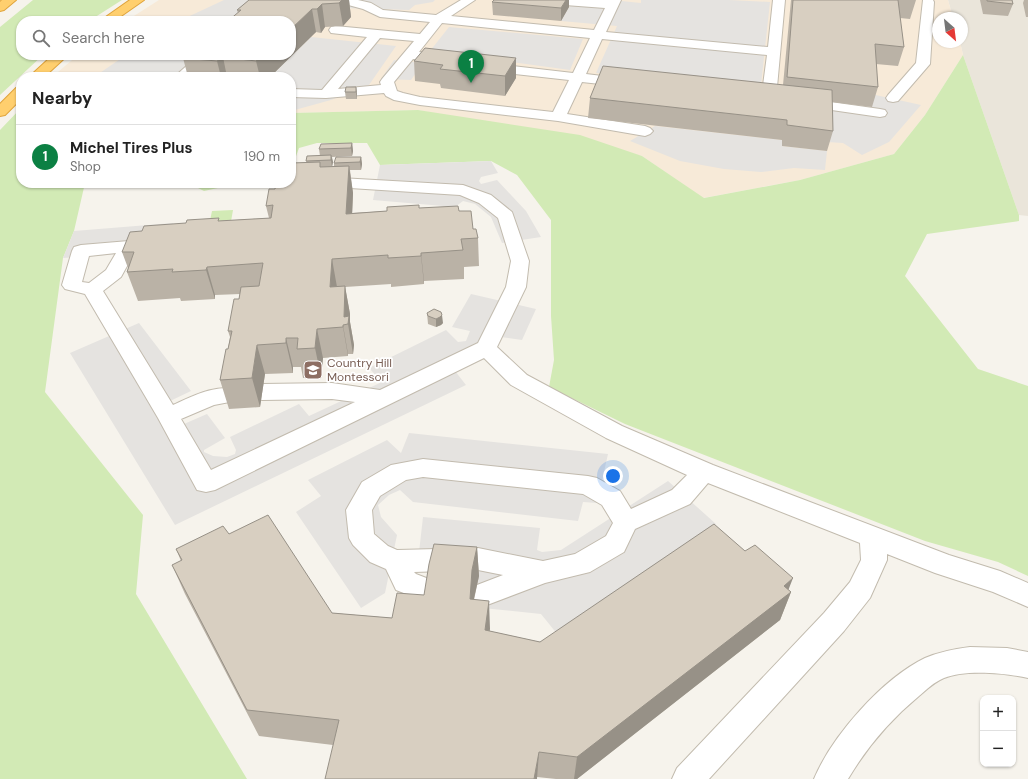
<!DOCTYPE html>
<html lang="en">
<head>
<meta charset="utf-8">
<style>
	:root { --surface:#fff; --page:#f2f2f2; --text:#222; --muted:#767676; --line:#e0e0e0; --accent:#0b8043 }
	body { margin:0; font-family:"DM Sans",sans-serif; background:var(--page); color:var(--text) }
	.controls { position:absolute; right:12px; bottom:12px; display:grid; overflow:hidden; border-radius:8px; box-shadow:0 1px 3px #0004 }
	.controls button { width:36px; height:36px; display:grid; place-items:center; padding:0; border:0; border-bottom:1px solid var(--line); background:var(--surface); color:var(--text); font:20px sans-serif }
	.compass { position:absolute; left:932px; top:12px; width:36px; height:36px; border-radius:50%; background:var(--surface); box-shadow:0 1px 3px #0004; rotate:152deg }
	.you { position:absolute; left:613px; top:476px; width:14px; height:14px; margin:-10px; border:3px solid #fff; border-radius:50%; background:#1a73e8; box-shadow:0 0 0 6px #1a73e833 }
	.badge { display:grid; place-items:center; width:26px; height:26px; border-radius:50%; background:var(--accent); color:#fff; font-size:13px; font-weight:700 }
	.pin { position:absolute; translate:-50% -33px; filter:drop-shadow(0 1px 2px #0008) }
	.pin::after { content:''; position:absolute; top:21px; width:14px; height:12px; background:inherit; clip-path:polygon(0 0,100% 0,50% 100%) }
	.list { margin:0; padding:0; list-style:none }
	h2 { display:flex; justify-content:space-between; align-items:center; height:52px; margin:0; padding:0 16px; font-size:17px }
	h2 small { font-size:13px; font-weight:400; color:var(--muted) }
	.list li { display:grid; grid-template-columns:26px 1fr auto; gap:12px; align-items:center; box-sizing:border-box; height:64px; padding:0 16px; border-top:1px solid var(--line) }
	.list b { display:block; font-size:15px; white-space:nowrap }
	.list p { margin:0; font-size:13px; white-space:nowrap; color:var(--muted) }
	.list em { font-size:13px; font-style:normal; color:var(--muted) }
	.icon { flex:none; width:22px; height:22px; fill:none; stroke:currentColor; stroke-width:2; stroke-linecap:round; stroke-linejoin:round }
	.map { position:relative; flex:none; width:1028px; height:779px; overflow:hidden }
	.search { position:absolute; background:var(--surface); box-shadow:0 1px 3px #0004; left:16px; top:16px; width:280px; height:44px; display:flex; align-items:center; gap:10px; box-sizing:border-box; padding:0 14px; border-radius:16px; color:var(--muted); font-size:15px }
	.panel { position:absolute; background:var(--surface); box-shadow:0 1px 3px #0004; left:16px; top:72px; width:280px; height:116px; border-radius:16px }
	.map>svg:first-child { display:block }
	.residential { fill:#eae5da }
	.commercial { fill:#f7ead8 }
	.green { fill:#d2eab5 }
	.parking { fill:#e5e3e0 }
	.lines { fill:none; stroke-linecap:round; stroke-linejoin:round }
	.minor-casing { stroke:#c2bbae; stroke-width:2 }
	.highway-casing { stroke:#e0a43c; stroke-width:2 }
	.minor { fill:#fff; fill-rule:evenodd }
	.highway { fill:#ffcf6e; fill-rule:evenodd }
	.wall { fill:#bab2a6 }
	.shaded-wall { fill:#979187 }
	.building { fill:#d8cfc1; stroke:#979187 }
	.labels { text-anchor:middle; stroke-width:3.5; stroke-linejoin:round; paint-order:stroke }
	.education-label { font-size:12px; fill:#785e54; stroke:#fff; text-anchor:start }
</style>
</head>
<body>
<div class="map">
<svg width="1028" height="779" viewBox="0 0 1028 779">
	<rect width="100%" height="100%" fill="#f6f3ec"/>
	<!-- residential -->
	<path class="residential" d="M948 0H1028V216L1019 215 963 55 960 42H962V18H953Z"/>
	<!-- commercial -->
	<path class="commercial" d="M159 0H948L953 18H938V42H960L963 55 925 115 894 154 800 180 703 198 642 156 418 110 291 113V77H52L78 55H291V21H126Z"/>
	<!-- green -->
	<path class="green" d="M33 0H122L89 21H21V55H43L0 95V27Z
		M963 55 1019 215V221L927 234 905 276 978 369 1028 386V576L998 562 925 541 625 424 549 387 554 360 551 316V220L517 175 491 161 380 165 367 143H317L299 148 291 170V113L418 110 580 135 642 156 704 198 800 180 894 154 925 115Z
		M21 108V183H85L74 231 63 258 45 392 143 515 136 594 247 779H0V130Z
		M188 183H241L204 191Z
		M233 210 229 233 207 235 212 211Z"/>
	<!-- parking -->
	<path class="parking" d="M224 0H435L433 2 415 5 409 10 344 8 256 21H179Z
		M579 0H611L641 3V0H729L770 2 761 85 756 91 596 73 617 26 561 21 569 7Z
		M449 27 583 39 570 70 430 51Z
		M311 37 396 46 369 85 331 100 291 111V77H270Z
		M126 55H221L196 77H94Z
		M394 60 423 63 411 80 381 79Z
		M871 94 921 105 889 142 862 155 843 143 827 142 829 102 872 107Z
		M655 126 782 140V146L827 151 825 170 794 168 761 172 724 169 680 161 630 141Z
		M491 161 498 173 481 177 479 181 481 184 497 180 526 211 541 237 502 243 491 217 475 204 463 201 455 207 373 200 380 165Z
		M173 223 166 251 63 258 74 231Z
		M471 294 536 309 522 340 501 337 455 371 466 385 175 525 70 353 139 323 191 391 168 402 184 424 207 414 225 438 204 450V452L213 456 227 457 235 454 236 450 230 437 299 404 309 416 382 382 369 368 446 330 458 342 466 341 470 331 452 327Z
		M409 433 608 454 597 503 583 502 578 521 413 502 400 490 389 495 378 505 381 517 397 535 385 593 361 608 296 512 321 496 308 480 387 440 401 453Z
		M668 481 716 524 558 635 541 614 473 607 478 576 417 570 423 517 540 528 537 550 542 552 561 550Z"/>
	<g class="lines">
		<defs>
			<path id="minor" d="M339 0H358L371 3 383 10 436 15 461 0H475L451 16 594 30 605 8 565 5 561 4 560 0H621L606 32 768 47 773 0H785L776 98 774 101 769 102 750 100 748 97 750 94 762 93 767 55 602 39 586 74 627 79 632 80 634 83 632 86 627 87 582 82 567 114 645 126 650 128 653 131 650 134 645 136 558 121 420 105 394 100 386 96 384 93 326 98 291 97V89L322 90 367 37 331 33 329 30 331 27 335 26 420 34 430 22 380 17 363 9 341 3ZM442 23 590 38 573 73 487 63 482 64 480 67 482 70 487 71 569 80 553 112 420 97 403 93 397 91 394 82 413 59 447 63 452 62 454 59 452 56 419 52ZM380 38 414 41 382 79 380 82 381 85 338 89Z
				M923 0H933L934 2 930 64 898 101 893 102 888 101 886 98 888 95 916 63Z
				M199 55H214L189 77H174Z
				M802 98 880 109 885 110 887 113 885 116 880 117 797 105 795 102 797 99Z
				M340 178 463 185 491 195 512 212 529 261 526 287 497 347 527 375 622 426 713 465 949 555 1000 571 1028 583V607L993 592 935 573 887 554V560L870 598 844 631 709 779H672L677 768 824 613 850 582 861 560 860 543 708 483 690 504 635 529 624 552 590 572 545 583 474 610 464 606 460 598 464 590 503 575 478 570 414 572 416 574 442 584 446 592 442 600 432 604 396 590 386 569 370 562 353 545 349 538 346 510 362 482 391 465 423 459 588 476 597 478 620 491 631 509 672 490 687 475 606 438 511 385 484 358 215 490 206 492 197 490 158 418 85 294 65 289 62 285 72 251 74 247 81 245 129 241 135 242 138 246 121 277 103 291 173 405C193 396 217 383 240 390L243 395 240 400 214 405 181 419 211 470 355 402 332 399 262 400 254 397 251 392 254 387 262 384 332 383 380 390 478 343 506 287 511 261 498 218 479 203 460 195 334 187 332 183 334 179ZM116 253 106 270 89 283 82 282 89 256ZM423 477 583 494 602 505 613 523 606 536 575 554 543 561 478 548 397 550 388 546 374 534 372 510 380 496 406 480Z
				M970 647 1007 648 1028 652V678C1006 673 965 669 944 678 934 682 926 690 919 696 890 720 867 747 848 779H814C832 736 882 679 925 658 939 652 954 649 970 647Z"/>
			<path id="highway" d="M2 0H16L4 10 0 11V2Z
				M130 0H144L114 21H100Z
				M53 55H68L44 77H29Z
				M21 87V99L5 115 0 116V104L16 88Z"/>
		</defs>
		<!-- minor casing -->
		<use href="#minor" class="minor-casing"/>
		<!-- highway casing -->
		<use href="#highway" class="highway-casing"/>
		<!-- minor -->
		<use href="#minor" class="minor"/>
		<!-- highway -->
		<use href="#highway" class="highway"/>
	</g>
	<!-- wall -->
	<path class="wall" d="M249 0H349L351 17 343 26 325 27 321 33 316 32 270 77H188L183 58 238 13 237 10Z
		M494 0H569V7L561 21 493 15 492 2Z
		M791 0H916L910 19 900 18 904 47 898 66 876 64 878 87 872 107 832 102 833 131 827 151 782 146V140L588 118 590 98 783 85Z
		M980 0H1012L1013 4 1008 16 983 14Z
		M1024 0H1028V17H1026L1023 3Z
		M516 58V78L505 96 441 88 440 84 415 81 414 61Z
		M356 87 357 94V99H346L345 92Z
		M352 143 353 151 352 156 332 157 333 162 332 166H334V163L361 157 362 164 361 170H350L353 193 352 213 387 211 420 208 459 211 473 229 478 238 479 266 464 267V279L424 281V284L391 287V284L345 287 350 314V322L354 345 353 354H348V356L323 358 321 377 303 378 301 367H293V373L265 374 260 407 229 409 220 380 228 349 230 337 228 331 239 299 240 294 215 295V299L181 301 180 298 138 301 127 272 128 268 122 252 142 231 220 221 269 218 266 206 275 189 307 163 306 161 320 156 319 149Z
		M427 313 443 323 441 325 436 327 428 324Z
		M229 534 332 613 392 618 424 595 477 547 479 576 474 600 489 601V631L540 642 788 590 791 592 780 620 577 779H556L537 777 333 745 259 736 185 594 172 565 181 561 176 549Z"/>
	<!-- shaded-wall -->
	<path class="shaded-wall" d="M336 0H349L351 17 343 26 339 3Z
		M566 0H569V7L561 21V8Z
		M322 4 325 27 321 33 317 9Z
		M312 9 316 32 270 77H260L256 61 263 55H291V29Z
		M223 57 227 77H221L217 61Z
		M516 58V78L505 96V76Z
		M356 87 357 94V99L356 92Z
		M352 143 353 151 352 156 351 148Z
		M331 155 333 162 332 167 331 160Z
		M361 157 362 164 361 170 360 162Z
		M349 166 353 193 351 242 346 214Z
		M421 253 424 281V284L421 256Z
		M332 259 337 287H330Z
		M207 267 215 295V299L206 270Z
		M345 286 350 314V322L354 345 353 354 348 324 344 317Z
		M442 315 443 323 441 325 436 327V319Z
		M343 325 348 354V356L343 327Z
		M317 329 323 358 321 377 315 348Z
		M286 338 293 367V373L286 343Z
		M257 345 265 374 260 407 252 378Z
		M477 547 479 576 474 598 472 627 470 599 472 570Z
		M793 578 786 596 791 592 780 620 577 779H574L577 757Z
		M489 601 490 629 486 658 485 630Z
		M539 752 537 779H534Z"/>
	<!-- building -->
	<path class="building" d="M249 0H342L339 3 322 4 317 9H312L291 29V21H228L241 10H237Z
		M494 0H566L561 8 492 2Z
		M793 0H898L904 47 875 44 878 87 787 77Z
		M987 0H1012L1013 4 987 1Z
		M425 48 516 58 505 76 440 69 443 65 414 61Z
		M187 55H263L256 61 223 57 217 61 183 58Z
		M603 66 832 90 833 131 787 125V120L590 98Z
		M346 87H356V92H345Z
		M352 143 351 148 319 149 321 144Z
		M331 155V160L306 161 307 156Z
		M336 157H361L360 162 334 163Z
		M320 162V167L349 166 346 214 387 211V207L419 205V208L458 206 459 211H471L473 229H476L478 238 461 239 463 250 421 253V256L388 258V255L332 259 330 287 345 286 344 317 349 316 348 324 343 325V327L317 329 315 348 297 349 298 338H286V343L257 345 252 378 220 380 226 349H228L232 331H228L234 299H239L241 287 259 286 263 263 207 267 206 270 172 272 173 269 127 272 134 252H122L130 232 142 231 144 226 186 223 187 220 219 218 218 221 271 218 273 205 266 206 269 189H275L276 183H291V163Z
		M434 309 441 312 442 315 440 317 436 319 428 316 427 313Z
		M268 515 332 613 392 618 397 593 424 595 429 564 434 544 477 547 472 570 470 599 489 601 485 630 540 642 714 524 745 551 755 545 793 578 784 586 791 592 577 757 539 752 534 779H325L339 720 247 710 172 565 182 560 176 549 223 526 229 534Z"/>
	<!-- icons -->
	<defs>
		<symbol id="school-square" viewBox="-11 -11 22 22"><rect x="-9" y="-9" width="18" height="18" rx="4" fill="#8d6e63" stroke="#fff"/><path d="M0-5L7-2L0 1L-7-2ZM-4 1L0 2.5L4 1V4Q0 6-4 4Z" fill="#fff"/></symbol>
	</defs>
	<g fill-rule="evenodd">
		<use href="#school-square" x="302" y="359" width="22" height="22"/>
	</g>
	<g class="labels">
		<!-- education labels -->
		<g class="education-label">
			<text x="327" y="367">Country Hill<tspan x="327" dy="14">Montessori</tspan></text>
		</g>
	</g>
</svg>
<div class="controls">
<button>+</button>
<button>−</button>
</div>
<svg class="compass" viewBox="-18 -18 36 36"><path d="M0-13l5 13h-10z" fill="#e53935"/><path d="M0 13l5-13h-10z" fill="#767676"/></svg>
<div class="you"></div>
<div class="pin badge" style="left:471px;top:83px">1</div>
<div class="search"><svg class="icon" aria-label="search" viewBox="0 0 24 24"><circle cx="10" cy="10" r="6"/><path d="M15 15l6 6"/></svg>Search here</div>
<section class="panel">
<h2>Nearby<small></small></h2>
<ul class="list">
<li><span class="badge">1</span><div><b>Michel Tires Plus</b><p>Shop</p></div><em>190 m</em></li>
</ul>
</section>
</div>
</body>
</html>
